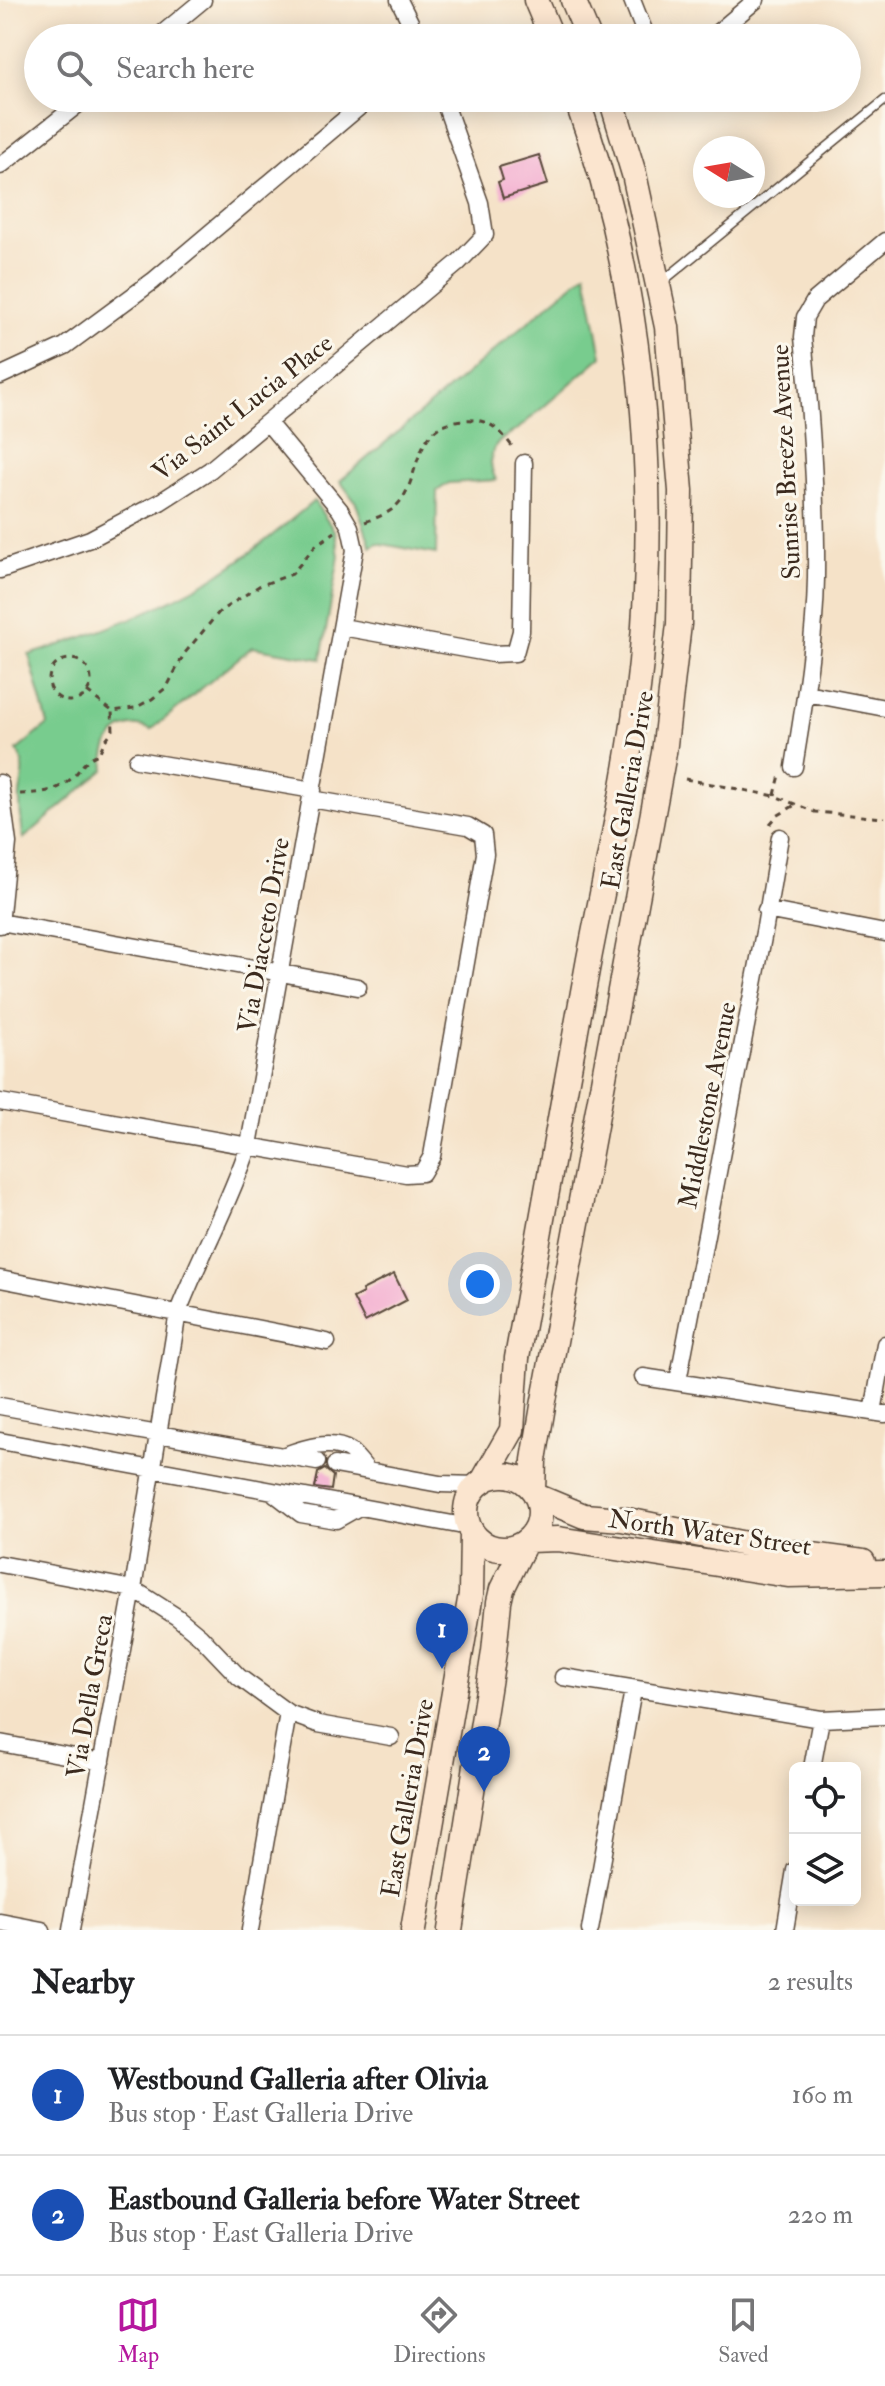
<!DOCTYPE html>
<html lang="en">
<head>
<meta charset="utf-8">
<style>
	:root { --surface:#fff; --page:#f6f6f6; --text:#202124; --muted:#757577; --line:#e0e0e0; --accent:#b5179e }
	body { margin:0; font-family:"IM FELL Double Pica",serif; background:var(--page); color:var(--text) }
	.controls { position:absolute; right:24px; bottom:24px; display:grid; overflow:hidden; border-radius:12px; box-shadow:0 4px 20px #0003 }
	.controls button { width:72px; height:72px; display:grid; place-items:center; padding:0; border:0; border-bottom:2px solid var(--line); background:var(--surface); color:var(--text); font:40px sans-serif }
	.compass { position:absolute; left:693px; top:136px; width:72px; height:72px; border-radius:50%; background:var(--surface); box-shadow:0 4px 20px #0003; rotate:281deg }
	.you { position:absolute; left:480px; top:1284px; width:28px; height:28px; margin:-20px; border:6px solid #fff; border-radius:50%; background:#1a73e8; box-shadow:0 0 0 12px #1a73e833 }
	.badge { display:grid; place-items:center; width:52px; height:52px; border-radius:50%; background:var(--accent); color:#fff; font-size:26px; font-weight:700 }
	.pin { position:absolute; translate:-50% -66px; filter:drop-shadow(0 2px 4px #0008) }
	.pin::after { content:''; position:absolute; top:42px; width:28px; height:24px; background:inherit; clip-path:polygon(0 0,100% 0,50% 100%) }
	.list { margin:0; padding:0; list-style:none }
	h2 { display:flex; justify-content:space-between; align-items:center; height:104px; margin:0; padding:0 32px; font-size:34px }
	h2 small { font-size:26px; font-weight:400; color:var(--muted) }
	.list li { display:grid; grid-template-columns:52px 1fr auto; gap:24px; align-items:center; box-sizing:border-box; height:120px; padding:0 32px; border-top:2px solid var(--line) }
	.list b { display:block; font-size:30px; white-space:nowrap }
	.list p { margin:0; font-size:26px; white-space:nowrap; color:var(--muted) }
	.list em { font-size:26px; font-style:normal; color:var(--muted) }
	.icon { flex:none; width:44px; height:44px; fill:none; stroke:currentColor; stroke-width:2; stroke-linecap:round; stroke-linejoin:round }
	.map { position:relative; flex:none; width:885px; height:1930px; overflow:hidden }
	.search { position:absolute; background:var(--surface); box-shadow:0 4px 20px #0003; left:24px; right:24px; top:24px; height:88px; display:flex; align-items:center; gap:20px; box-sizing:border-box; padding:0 28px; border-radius:44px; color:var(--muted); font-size:30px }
	.sheet { height:344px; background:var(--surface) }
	nav { display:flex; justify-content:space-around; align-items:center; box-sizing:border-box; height:112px; border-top:2px solid var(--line); background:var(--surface); font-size:22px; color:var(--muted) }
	nav a { display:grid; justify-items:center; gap:4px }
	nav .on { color:var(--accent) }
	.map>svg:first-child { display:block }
	.green { fill:#78cc8e; stroke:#5a7b56; stroke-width:2 }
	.building { fill:#f3abcf }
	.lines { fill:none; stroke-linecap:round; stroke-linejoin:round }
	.lane-casing { stroke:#574638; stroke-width:11 }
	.street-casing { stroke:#574638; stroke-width:19 }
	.secondary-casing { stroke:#574638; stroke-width:27 }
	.path { stroke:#574638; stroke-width:3; stroke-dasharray:6 6; stroke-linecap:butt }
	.lane { stroke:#fff; stroke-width:8 }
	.street { stroke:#fff; stroke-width:16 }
	.secondary { stroke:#fbe5cf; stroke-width:24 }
	.labels { text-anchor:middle; stroke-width:6; stroke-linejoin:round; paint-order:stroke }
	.street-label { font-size:26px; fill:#3b2a1e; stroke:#fbf7ec }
</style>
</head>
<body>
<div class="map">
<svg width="885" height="1930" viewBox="0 0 885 1930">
	<rect width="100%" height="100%" fill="#fbf7ec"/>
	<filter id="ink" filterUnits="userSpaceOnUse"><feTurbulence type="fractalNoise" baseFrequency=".0125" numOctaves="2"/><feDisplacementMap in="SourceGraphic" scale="16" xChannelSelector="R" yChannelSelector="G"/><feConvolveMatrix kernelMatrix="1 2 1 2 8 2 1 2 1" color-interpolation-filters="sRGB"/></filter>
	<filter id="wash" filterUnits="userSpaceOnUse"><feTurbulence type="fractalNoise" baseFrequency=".006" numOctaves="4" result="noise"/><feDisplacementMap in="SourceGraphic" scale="32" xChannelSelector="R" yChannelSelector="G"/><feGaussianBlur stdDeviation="1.8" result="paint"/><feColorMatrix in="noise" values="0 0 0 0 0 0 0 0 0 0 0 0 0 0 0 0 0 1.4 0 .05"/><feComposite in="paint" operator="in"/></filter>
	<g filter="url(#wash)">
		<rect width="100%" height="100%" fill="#f5e2c8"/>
		<!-- green -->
		<path class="green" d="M586 273 602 356 517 430C494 441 484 455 496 480L449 483 437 491 436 554 377 543 371 547 356 503 340 481Z
			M314 501 335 532 339 556 321 659 252 647 151 730C122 715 101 742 105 769L23 839C22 825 19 808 20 793 23 773 27 770 17 750L48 725 29 655C91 636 154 612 211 579 248 557 281 528 314 501Z"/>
		<g id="blocks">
			<!-- building -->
			<path class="building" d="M539 155 548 184 503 198 498 182 503 180 499 167Z
				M394 1274 407 1300 365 1322 353 1298 363 1293 362 1290Z
				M325 1469 333 1476 331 1490 315 1488 318 1473Z"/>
		</g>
	</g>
	<g filter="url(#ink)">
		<use href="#blocks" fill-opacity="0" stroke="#574638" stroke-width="2"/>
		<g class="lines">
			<defs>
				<path id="lane" d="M663 281 885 100"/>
				<path id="street" d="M399 0 418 38
					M632 0 647 38
					M157 38 203 0
					M711 38 756 0
					M0 166 86 98
					M0 376 65 346 153 281 370 98
					M0 570 90 539 160 502 210 470 458 263 485 235 480 203 443 98
					M342 627 493 654 515 653 521 631 524 463
					M806 693 885 708
					M137 760 313 790
					M794 767C804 705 815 641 816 578 817 497 811 417 803 337L805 317 815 300 885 241
					M0 783 8 843 0 925
					M766 910 885 933
					M0 922 358 987
					M0 1102 406 1174 422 1173 432 1156 485 854 483 835 468 826 311 799
					M0 1279 327 1342
					M643 1377 885 1414
					M678 1381 765 927 780 837
					M0 1406 317 1462
					M873 1412 885 1344
					M0 1441 469 1527
					M282 1456C302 1449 330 1438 350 1451 356 1456 362 1464 367 1470
					M335 1465 440 1484 478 1485
					M275 1494 301 1514 336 1520 359 1507
					M0 1564 133 1589 177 1617 200 1636 239 1677 288 1713 318 1724 391 1737
					M563 1677 821 1719 885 1716
					M0 1743 102 1762
					M812 1768 821 1719
					M0 1922 42 1930
					M71 1930 133 1589 178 1312C200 1255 230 1203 249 1145L355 550 350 527 340 510 268 423
					M250 1930 288 1713
					M590 1930 633 1690
					M785 1930 795 1870"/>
				<path id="secondary" d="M536 0 552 38
					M573 0 589 38
					M466 1512a37 37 0 1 1 74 0a37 37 0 1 1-74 0Z
					M483 1481 512 1430 517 1358C540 1225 565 1092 589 959 608 861 631 762 641 662 659 474 641 276 576 98
					M533 1490 534 1460 543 1406 664 753 679 624 681 491 667 327 634 174 611 98
					M536 1496 584 1516 622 1519 775 1550 863 1562
					M528 1540 558 1539 788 1575 885 1573
					M413 1930 471 1594 472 1533
					M450 1930 494 1652 499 1602 502 1589 526 1541"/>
			</defs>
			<!-- lane casing -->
			<use href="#lane" class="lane-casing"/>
			<!-- street casing -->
			<use href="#street" class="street-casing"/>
			<!-- secondary casing -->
			<use href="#secondary" class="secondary-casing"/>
			<!-- path -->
			<path class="path" d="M365 522C375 518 389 514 397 505 423 479 409 423 465 420 490 418 501 431 514 449
				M49 680a21 21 0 1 1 42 0a21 21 0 1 1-42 0Z
				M87 692 112 711 135 708 152 699 167 687 184 654 220 611 259 586 292 574 315 546 335 532
				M685 779 775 796 815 812 885 818
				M20 794C42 793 59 792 75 775 83 765 87 758 99 754L104 742 113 730 112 711
				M775 795 780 775
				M770 824 777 816 795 805"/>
			<!-- lane -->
			<use href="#lane" class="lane"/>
			<!-- street -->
			<use href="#street" class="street"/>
			<!-- secondary -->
			<use href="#secondary" class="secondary"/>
		</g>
	</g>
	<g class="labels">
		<!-- street labels -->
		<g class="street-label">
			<text transform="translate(242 407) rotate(-38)" y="9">Via Saint Lucia Place</text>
			<text transform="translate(785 462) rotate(-93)" y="9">Sunrise Breeze Avenue</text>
			<text transform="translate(627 790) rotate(-80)" y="9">East Galleria Drive</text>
			<text transform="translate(263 935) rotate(-80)" y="9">Via Diacceto Drive</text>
			<text transform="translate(707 1105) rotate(-79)" y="9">Middlestone Avenue</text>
			<text transform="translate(710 1532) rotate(8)" y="9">North Water Street</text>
			<text transform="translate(89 1696) rotate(-80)" y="9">Via Della Greca</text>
			<text transform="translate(407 1798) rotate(-80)" y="9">East Galleria Drive</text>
		</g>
	</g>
</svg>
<div class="controls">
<button><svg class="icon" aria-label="locate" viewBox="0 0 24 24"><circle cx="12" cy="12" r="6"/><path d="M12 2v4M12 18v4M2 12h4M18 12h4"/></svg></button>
<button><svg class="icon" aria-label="layers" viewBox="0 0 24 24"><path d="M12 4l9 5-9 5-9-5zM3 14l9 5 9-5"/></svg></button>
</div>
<svg class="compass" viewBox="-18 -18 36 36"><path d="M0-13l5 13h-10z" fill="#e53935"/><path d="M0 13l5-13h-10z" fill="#757577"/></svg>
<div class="you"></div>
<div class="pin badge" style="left:442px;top:1669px;background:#1a4fb4">1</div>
<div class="pin badge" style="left:484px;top:1792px;background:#1a4fb4">2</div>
<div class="search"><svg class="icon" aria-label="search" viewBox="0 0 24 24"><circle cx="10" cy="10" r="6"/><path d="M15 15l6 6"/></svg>Search here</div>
</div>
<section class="sheet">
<h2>Nearby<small>2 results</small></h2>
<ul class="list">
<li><span class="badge" style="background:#1a4fb4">1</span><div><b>Westbound Galleria after Olivia</b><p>Bus stop · East Galleria Drive</p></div><em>160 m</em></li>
<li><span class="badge" style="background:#1a4fb4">2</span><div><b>Eastbound Galleria before Water Street</b><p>Bus stop · East Galleria Drive</p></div><em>220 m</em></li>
</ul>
</section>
<nav>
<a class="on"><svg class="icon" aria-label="map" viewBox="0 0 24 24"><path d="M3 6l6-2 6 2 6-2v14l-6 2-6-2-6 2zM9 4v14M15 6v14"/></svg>Map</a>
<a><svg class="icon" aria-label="directions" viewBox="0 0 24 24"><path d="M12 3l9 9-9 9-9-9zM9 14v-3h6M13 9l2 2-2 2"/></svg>Directions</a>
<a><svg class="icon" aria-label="saved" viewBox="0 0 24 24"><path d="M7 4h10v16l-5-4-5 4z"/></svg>Saved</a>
</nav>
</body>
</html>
